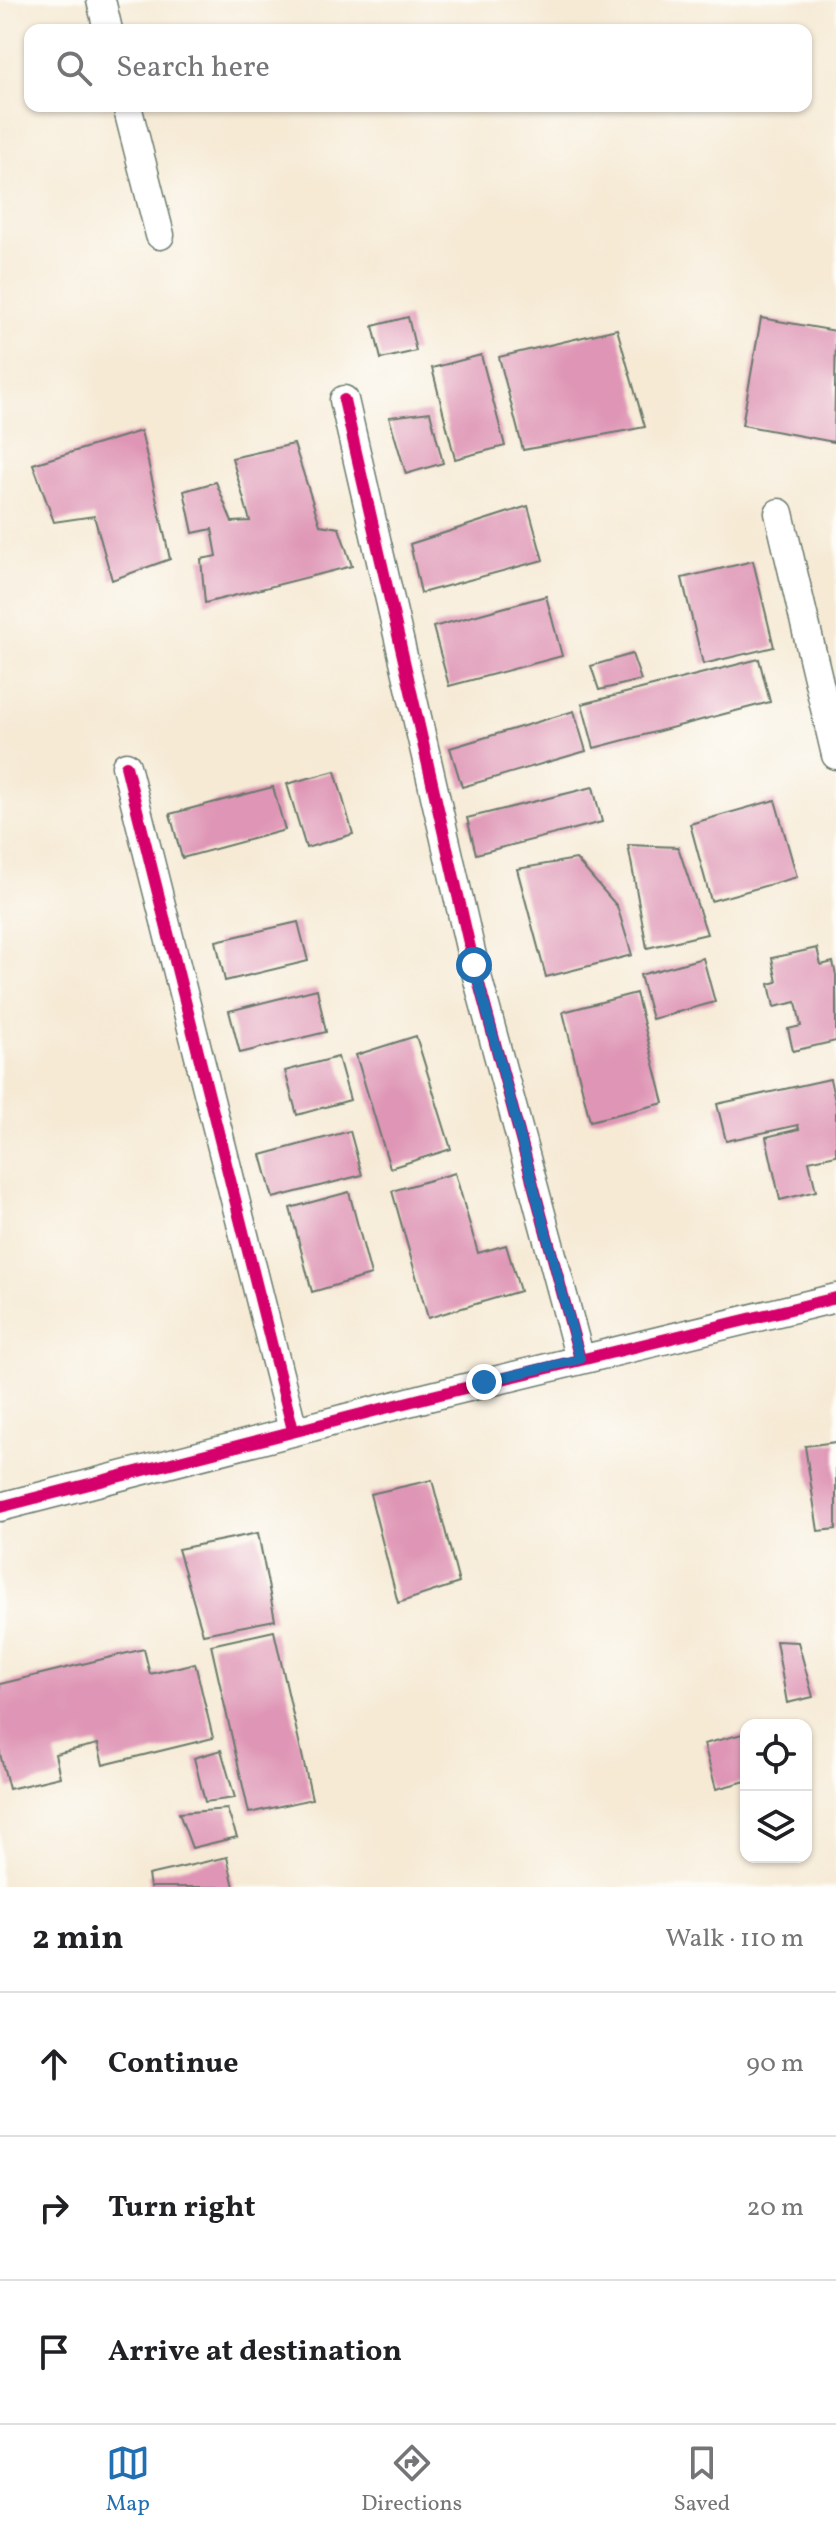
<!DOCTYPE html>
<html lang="en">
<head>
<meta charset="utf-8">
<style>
	:root { --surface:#fff; --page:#f2f2f2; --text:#202124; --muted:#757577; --line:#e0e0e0; --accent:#1f6fb2 }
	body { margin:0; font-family:Vollkorn,serif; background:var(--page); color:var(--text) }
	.controls { position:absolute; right:24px; bottom:24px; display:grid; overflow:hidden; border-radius:16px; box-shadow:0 2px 6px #0004 }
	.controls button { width:72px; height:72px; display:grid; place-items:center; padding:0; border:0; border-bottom:2px solid var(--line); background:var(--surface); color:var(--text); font:40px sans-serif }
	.stop { position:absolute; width:24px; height:24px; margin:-18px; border:6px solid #1f6fb2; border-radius:50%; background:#fff }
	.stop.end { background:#1f6fb2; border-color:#fff; box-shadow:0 2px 8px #0008 }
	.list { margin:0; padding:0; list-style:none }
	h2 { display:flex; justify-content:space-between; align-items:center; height:104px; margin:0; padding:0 32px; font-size:34px }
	h2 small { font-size:26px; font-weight:400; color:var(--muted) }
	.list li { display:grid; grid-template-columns:52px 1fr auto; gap:24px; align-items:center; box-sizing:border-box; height:144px; padding:0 32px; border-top:2px solid var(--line) }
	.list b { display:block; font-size:30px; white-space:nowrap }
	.list em { font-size:26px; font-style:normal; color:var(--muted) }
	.icon { flex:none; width:44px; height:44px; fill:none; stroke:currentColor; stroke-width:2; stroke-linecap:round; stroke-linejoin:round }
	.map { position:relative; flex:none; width:836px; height:1887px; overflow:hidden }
	.search { position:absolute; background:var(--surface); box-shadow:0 2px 6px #0004; left:24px; right:24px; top:24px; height:88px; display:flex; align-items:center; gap:20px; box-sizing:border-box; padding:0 28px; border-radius:16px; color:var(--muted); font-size:30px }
	.sheet { height:536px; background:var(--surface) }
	nav { display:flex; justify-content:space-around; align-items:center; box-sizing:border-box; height:112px; border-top:2px solid var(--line); background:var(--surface); font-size:22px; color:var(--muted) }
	nav a { display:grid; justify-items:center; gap:4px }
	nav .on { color:var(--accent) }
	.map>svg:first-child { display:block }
	.building { fill:#df96b6 }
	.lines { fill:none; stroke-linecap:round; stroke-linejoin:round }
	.street-casing { stroke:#6a7a6c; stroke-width:31 }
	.street { stroke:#fff; stroke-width:28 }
	.cycleway-casing { stroke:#fdfcf7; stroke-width:17 }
	.cycleway { stroke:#d6006c; stroke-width:12 }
	.route { stroke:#1f6fb2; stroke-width:10 }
</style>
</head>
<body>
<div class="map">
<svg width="836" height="1887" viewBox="0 0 836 1887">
	<rect width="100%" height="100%" fill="#fdfcf7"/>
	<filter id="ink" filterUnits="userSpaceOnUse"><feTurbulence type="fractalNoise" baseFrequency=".0125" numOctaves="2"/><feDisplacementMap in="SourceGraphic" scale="16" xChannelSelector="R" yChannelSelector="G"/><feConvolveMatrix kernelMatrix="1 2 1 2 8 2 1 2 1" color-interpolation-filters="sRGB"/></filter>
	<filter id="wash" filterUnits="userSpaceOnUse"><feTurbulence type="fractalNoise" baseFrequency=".006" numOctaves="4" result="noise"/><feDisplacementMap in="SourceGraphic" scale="32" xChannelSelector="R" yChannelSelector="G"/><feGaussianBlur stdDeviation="1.8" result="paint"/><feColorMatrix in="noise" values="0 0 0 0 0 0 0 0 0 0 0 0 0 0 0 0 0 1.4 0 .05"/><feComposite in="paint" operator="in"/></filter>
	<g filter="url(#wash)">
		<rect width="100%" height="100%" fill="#f6ead5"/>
		<g id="blocks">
			<!-- building -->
			<path class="building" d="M408 317 416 351 381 359 373 326Z
				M761 318 836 331 834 442 742 425Z
				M617 329 645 427 523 450 499 357Z
				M481 355 505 446 455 459 432 368Z
				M430 412 443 463 406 474 389 417Z
				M141 431 170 559 112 580 94 516 54 522 33 464Z
				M294 444 320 525 339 528 352 566 205 603 201 559 217 556 212 529 193 533 184 491 216 482 232 522 250 521 232 458Z
				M528 506 543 560 421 593 410 544Z
				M753 561 774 647 703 664 682 578Z
				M546 596 562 656 449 686 433 627Z
				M632 654 641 680 599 690 591 666Z
				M759 659 770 702 594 748 582 704Z
				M574 711 586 751 462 787 450 748Z
				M335 771 353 834 306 848 287 784Z
				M273 787 285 830 182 858 170 814Z
				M593 787 602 822 476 854 467 818Z
				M775 800 797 877 711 901 690 824Z
				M628 845 678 847 707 934 647 948Z
				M576 859 617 906 632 955 546 977 517 869Z
				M298 922 308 961 225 981 216 941Z
				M817 948 821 965 833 962 836 975V1041L793 1051 788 1029 801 1026 796 1002 774 1007 769 984 777 982 772 958Z
				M703 958 715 1002 652 1019 640 975Z
				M317 989 326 1032 240 1053 229 1011Z
				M636 993 664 1103 590 1121 563 1012Z
				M416 1036 451 1149 390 1168 356 1055Z
				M338 1057 350 1100 297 1115 285 1071Z
				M830 1079 836 1105V1155L809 1161 816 1191 780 1200 766 1137 799 1129 798 1125 726 1141 717 1104Z
				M350 1131 362 1175 273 1198 261 1155Z
				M455 1173 478 1253 506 1245 520 1291 428 1318 392 1191Z
				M349 1192 371 1275 312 1292 290 1208Z
				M836 1442V1529L818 1531 805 1446Z
				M432 1480 459 1583 398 1603 370 1494Z
				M258 1533 275 1620 203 1634 178 1549Z
				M274 1631 312 1799 249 1813 211 1645Z
				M776 1641 798 1642 813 1697 787 1703Z
				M144 1649 150 1674 195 1663 213 1738 103 1765 98 1744 55 1754 60 1777 9 1789 0 1754V1684Z
				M746 1733V1781L716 1789 704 1744Z
				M221 1750 235 1798 205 1802 194 1758Z
				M227 1809 237 1837 192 1848 179 1813Z
				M227 1857 234 1887H150L148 1875Z"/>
		</g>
	</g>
	<g filter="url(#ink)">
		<use href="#blocks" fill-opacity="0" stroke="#6a7a6c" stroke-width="2"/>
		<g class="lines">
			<defs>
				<path id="street" d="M101 0 108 30
					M127 106 160 235
					M344 400 474 965 580 1359
					M779 513 836 755
					M126 766 293 1430
					M0 1507 428 1397 836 1298"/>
			</defs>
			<!-- street casing -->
			<use href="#street" class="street-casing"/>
			<!-- street -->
			<use href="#street" class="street"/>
			<defs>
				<path id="cycleway" d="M344 400 474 965 580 1359
					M126 766 293 1430
					M0 1507 428 1397 836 1298"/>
			</defs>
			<!-- cycleway casing -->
			<use href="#cycleway" class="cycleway-casing"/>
			<!-- cycleway -->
			<use href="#cycleway" class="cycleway"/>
		</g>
	</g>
	<g class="lines" filter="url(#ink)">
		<!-- route -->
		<path class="route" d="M474 965 580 1359 484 1382"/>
	</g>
</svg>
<div class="controls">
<button><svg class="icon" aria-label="locate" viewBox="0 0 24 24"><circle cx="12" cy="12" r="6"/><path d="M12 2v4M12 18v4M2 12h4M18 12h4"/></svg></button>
<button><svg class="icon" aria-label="layers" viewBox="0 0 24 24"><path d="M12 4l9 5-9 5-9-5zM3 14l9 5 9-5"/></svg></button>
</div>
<div class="stop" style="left:474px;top:965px"></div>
<div class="stop end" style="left:484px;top:1382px"></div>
<div class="search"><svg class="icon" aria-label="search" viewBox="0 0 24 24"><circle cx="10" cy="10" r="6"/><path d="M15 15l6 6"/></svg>Search here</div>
</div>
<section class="sheet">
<h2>2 min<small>Walk · 110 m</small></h2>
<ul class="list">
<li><svg class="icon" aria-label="ahead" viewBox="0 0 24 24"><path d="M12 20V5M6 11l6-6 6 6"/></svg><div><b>Continue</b></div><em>90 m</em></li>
<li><svg class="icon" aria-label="right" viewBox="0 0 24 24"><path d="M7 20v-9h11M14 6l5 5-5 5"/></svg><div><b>Turn right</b></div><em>20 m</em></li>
<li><svg class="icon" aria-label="arrive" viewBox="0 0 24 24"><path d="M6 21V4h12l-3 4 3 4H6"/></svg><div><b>Arrive at destination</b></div></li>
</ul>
</section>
<nav>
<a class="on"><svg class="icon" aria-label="map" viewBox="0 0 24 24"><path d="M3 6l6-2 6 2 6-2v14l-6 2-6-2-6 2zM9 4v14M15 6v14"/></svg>Map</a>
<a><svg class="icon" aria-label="directions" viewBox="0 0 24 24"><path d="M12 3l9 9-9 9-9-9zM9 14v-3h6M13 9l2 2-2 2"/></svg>Directions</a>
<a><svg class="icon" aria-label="saved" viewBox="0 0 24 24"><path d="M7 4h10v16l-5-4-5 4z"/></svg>Saved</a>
</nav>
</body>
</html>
